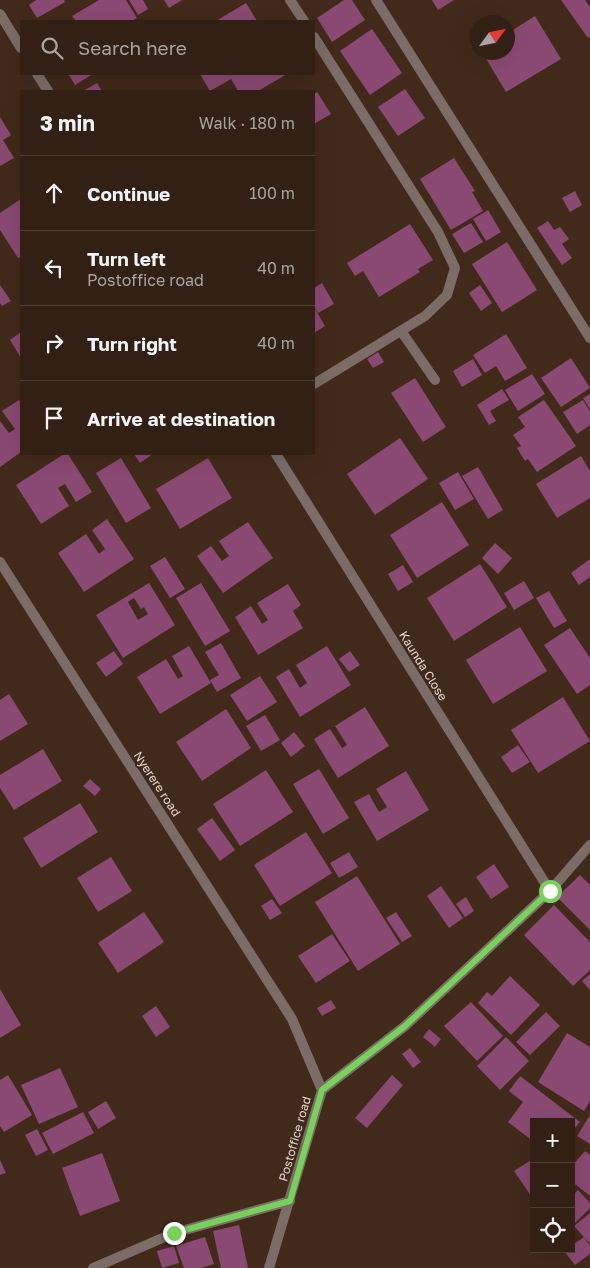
<!DOCTYPE html>
<html lang="en">
<head>
<meta charset="utf-8">
<style>
	:root { --surface:#322014; --page:#3a281d; --text:#f1f3f6; --muted:#a8a3a0; --line:#4d3e34 }
	body { margin:0; font-family:"Golos Text",sans-serif; background:var(--page); color:var(--text) }
	.controls { position:absolute; right:15px; bottom:15px; display:grid; overflow:hidden; border-radius:0px; box-shadow:0 5px 20px #0002 }
	.controls button { width:45px; height:45px; display:grid; place-items:center; padding:0; border:0; border-bottom:1px solid var(--line); background:var(--surface); color:var(--text); font:25px sans-serif }
	.compass { position:absolute; left:470px; top:15px; width:45px; height:45px; border-radius:50%; background:var(--surface); box-shadow:0 5px 20px #0002; rotate:57deg }
	.stop { position:absolute; width:15px; height:15px; margin:-11px; border:4px solid #76d25a; border-radius:50%; background:#fff }
	.stop.end { background:#76d25a; border-color:#fff; box-shadow:0 1px 5px #0008 }
	.list { margin:0; padding:0; list-style:none }
	h2 { display:flex; justify-content:space-between; align-items:center; height:65px; margin:0; padding:0 20px; font-size:21px }
	h2 small { font-size:16px; font-weight:400; color:var(--muted) }
	.list li { display:grid; grid-template-columns:32px 1fr auto; gap:15px; align-items:center; box-sizing:border-box; height:75px; padding:0 20px; border-top:1px solid var(--line) }
	.list b { display:block; font-size:19px; white-space:nowrap }
	.list p { margin:0; font-size:16px; white-space:nowrap; color:var(--muted) }
	.list em { font-size:16px; font-style:normal; color:var(--muted) }
	.icon { flex:none; width:28px; height:28px; fill:none; stroke:currentColor; stroke-width:2; stroke-linecap:round; stroke-linejoin:round }
	.map { position:relative; flex:none; width:590px; height:1268px; overflow:hidden }
	.search { position:absolute; background:var(--surface); box-shadow:0 5px 20px #0002; left:20px; top:20px; width:295px; height:55px; display:flex; align-items:center; gap:12px; box-sizing:border-box; padding:0 18px; border-radius:0px; color:var(--muted); font-size:19px }
	.panel { position:absolute; background:var(--surface); box-shadow:0 5px 20px #0002; left:20px; top:90px; width:295px; height:365px; border-radius:0px }
	.map>svg:first-child { display:block }
	.building { fill:#894972; fill-rule:evenodd }
	.lines { fill:none; stroke-linecap:round; stroke-linejoin:round }
	.minor { stroke:#7b6c68; stroke-width:10 }
	.tertiary { stroke:#7b6c68; stroke-width:10 }
	.route { stroke:#76d25a; stroke-width:6 }
	.labels { text-anchor:middle; stroke-width:4; stroke-linejoin:round; paint-order:stroke }
	.street-label { font-size:12px; fill:#e5d5cb; stroke:#422a1a }
</style>
</head>
<body>
<div class="map">
<svg width="590" height="1268" viewBox="0 0 590 1268">
	<rect width="100%" height="100%" fill="#422a1a"/>
	<!-- building -->
	<path class="building" d="M36 0H64L65 2 37 18 29 5Z
		M99 0H126L137 18 133 20 134 21H76L72 16Z
		M129 0H143L148 9 138 15Z
		M164 0H182L169 8Z
		M344 0H352L365 20 332 42 317 18Z
		M432 0H454L438 10Z
		M561 0H585L590 7V36L588 38Z
		M246 3 257 21H216Z
		M535 16 561 59 506 92 482 52H508V33Z
		M372 29 402 73 370 95 340 51Z
		M71 74H93L75 85 69 75Z
		M200 74H287L258 91H238L231 79 210 91Z
		M97 83 102 91H83Z
		M405 89 425 118 398 136 378 107Z
		M317 92 331 114 314 124V94Z
		M0 117 11 135 3 140 14 158 0 166Z
		M454 158 475 191 472 192 483 211 451 230 420 179Z
		M575 191 582 205 570 212 562 198Z
		M21 199V257L18 258 0 230V213Z
		M488 210 501 232 486 241 473 219Z
		M548 221 554 230 560 227 569 239 562 244 572 258 562 265 537 228Z
		M471 223 483 242 464 253 452 234Z
		M410 224 433 260 418 269 420 272 379 297 363 271 355 276 347 263Z
		M507 242 537 290 502 312 472 264Z
		M322 283 334 304 318 313 314 306V288Z
		M0 285 11 301 2 306 0 303Z
		M480 285 492 303 481 311 469 293Z
		M314 307 325 326 314 333Z
		M21 332V358L10 340Z
		M506 334 527 368 505 381 496 366 485 373 473 355Z
		M378 352 384 362 373 368 367 359Z
		M571 358 590 388 561 407 541 378Z
		M473 359 482 375 462 387 453 371Z
		M532 374 545 394 518 411 505 390Z
		M415 378 446 427 423 442 391 393Z
		M502 389 509 400 490 411 496 421 489 425 477 405Z
		M590 394V409L583 398Z
		M19 400 21 404V452L0 467V421L9 433 15 429 2 411Z
		M544 400 576 446 537 472 528 459 525 461 517 448 521 446 513 435 525 427 518 417Z
		M583 400 590 411V425L577 434 563 412Z
		M400 438 428 479 375 515 347 474Z
		M64 454H68L92 492 76 502 65 484 58 488 69 506 41 524 16 485Z
		M134 454H153L140 463Z
		M581 456 590 471V498L557 518 536 484Z
		M121 458 151 508 126 523 96 473Z
		M208 458 232 498 180 529 156 489Z
		M478 467 503 510 488 519 462 476Z
		M458 472 474 499 455 510 439 483Z
		M442 502 469 545 417 578 390 535Z
		M107 519 134 559 84 592 58 553 86 534 99 554 105 549 92 530Z
		M248 522 273 558 223 593 197 556 211 546 222 561 229 556 219 541Z
		M495 543 512 558 498 574 482 558Z
		M165 557 185 589 170 598 150 566Z
		M590 559V577L579 585 571 573Z
		M480 564 507 607 454 641 427 598Z
		M403 565 413 582 398 591 388 574Z
		M524 581 534 598 514 610 504 593Z
		M149 583 175 625 123 658 96 615ZM134 598 141 609 144 607 148 614 138 620 128 602Z
		M201 583 230 631 205 646 176 598Z
		M288 584 301 605 293 611 303 628 258 655 235 617 251 606 262 624 268 620 257 603Z
		M549 591 567 621 554 628 536 598Z
		M520 627 547 671 493 704 466 660Z
		M570 628 590 658V685L577 694 544 645Z
		M221 643 241 678 217 692 210 680 219 675 205 652Z
		M189 646 211 683 160 714 137 677 166 659 178 679 183 676 172 656Z
		M327 646 351 685 300 717 276 677 289 669 300 688 307 683 296 665Z
		M114 651 123 664 106 677 96 663Z
		M350 651 360 665 349 672 339 659Z
		M260 676 277 702 247 721 230 695Z
		M9 694 28 724 0 741V700Z
		M563 697 590 741 538 773 511 730Z
		M365 707 389 746 338 778 314 739 330 729 342 748 347 745 335 726Z
		M226 709 251 748 202 781 176 742Z
		M265 715 280 740 261 751 246 726Z
		M294 732 305 746 291 757 281 743Z
		M518 745 530 762 512 773 501 757Z
		M43 749 62 781 14 810 0 788V775Z
		M319 769 349 818 323 834 293 784Z
		M266 770 293 812 240 846 213 804Z
		M406 771 429 810 377 841 354 802 369 794 379 812 387 807 376 789Z
		M90 779 101 789 95 796 83 786Z
		M80 803 98 832 41 868 23 838Z
		M212 818 235 850 220 861 197 829Z
		M306 832 332 873 280 906 254 865Z
		M349 852 358 867 339 878 330 863Z
		M111 857 132 891 98 912 77 878Z
		M494 864 509 887 491 899 476 877Z
		M580 875 590 885V930L557 897Z
		M357 876 400 944 358 971 315 902Z
		M441 886 463 918 449 928 427 896Z
		M466 897 474 911 465 917 456 904Z
		M272 899 282 913 270 920 261 906Z
		M554 905 590 942V970L573 986 524 935Z
		M144 912 164 942 118 973 98 943Z
		M396 912 412 936 402 942 386 918Z
		M332 934 350 961 316 983 298 956Z
		M590 974V990L582 981Z
		M510 976 540 1005 511 1035 478 1003 487 992 492 996Z
		M0 989 21 1025 0 1038Z
		M331 1000 336 1008 322 1016 317 1008Z
		M471 1002 503 1036 477 1061 444 1026Z
		M156 1006 170 1027 156 1037 142 1016Z
		M546 1012 560 1026 530 1055 516 1042Z
		M429 1029 441 1039 435 1047 423 1037Z
		M567 1033 590 1047V1101L584 1111 538 1082Z
		M506 1037 529 1061 500 1090 477 1066Z
		M410 1048 421 1062 413 1068 402 1054Z
		M60 1068 78 1107 39 1124 21 1085Z
		M8 1075 32 1115 4 1132 0 1126V1080Z
		M392 1075 403 1085 367 1128 355 1118Z
		M520 1076 580 1122 571 1133V1122H534V1142L508 1122 523 1102 509 1091Z
		M106 1101 116 1118 98 1129 88 1112Z
		M83 1112 94 1133 53 1154 42 1133Z
		M590 1115V1144L577 1136Z
		M37 1129 48 1150 36 1156 25 1135Z
		M585 1151 590 1155V1196L571 1181V1167Z
		M102 1153 120 1201 80 1216 62 1168Z
		M534 1158V1198L533 1199 514 1171Z
		M0 1160 6 1173 0 1175Z
		M578 1190 590 1203V1208L571 1227V1191L574 1194Z
		M590 1213V1244L574 1226Z
		M239 1225 248 1268H221L213 1231Z
		M205 1237 214 1264 201 1268H184L176 1246Z
		M584 1237 590 1246V1254L575 1265 564 1251 571 1249V1246Z
		M174 1246 179 1263 162 1268 157 1251Z"/>
	<g class="lines">
		<!-- minor -->
		<path class="minor" d="M290 0 304 21
			M376 0 590 338
			M0 14 21 48
			M314 37 438 232 455 268 447 295 425 316 314 384
			M37 74 48 91
			M401 331 435 380
			M276 454 550 891
			M322 1090 405 1026 550 891 590 845
			M93 1268 174 1233 290 1201"/>
		<!-- tertiary -->
		<path class="tertiary" d="M0 562 292 1019 322 1090 269 1268"/>
	</g>
	<g class="lines">
		<!-- route -->
		<path class="route" d="M174 1233 290 1201 322 1090 405 1026 550 891"/>
	</g>
	<g class="labels">
		<!-- street labels -->
		<g class="street-label">
			<text transform="translate(423 666) rotate(58)" y="4">Kaunda Close</text>
			<text transform="translate(157 784) rotate(57)" y="4">Nyerere road</text>
			<text transform="translate(295 1139) rotate(-74)" y="4">Postoffice road</text>
		</g>
	</g>
</svg>
<div class="controls">
<button>+</button>
<button>−</button>
<button><svg class="icon" aria-label="locate" viewBox="0 0 24 24"><circle cx="12" cy="12" r="6"/><path d="M12 2v4M12 18v4M2 12h4M18 12h4"/></svg></button>
</div>
<svg class="compass" viewBox="-18 -18 36 36"><path d="M0-13l5 13h-10z" fill="#e53935"/><path d="M0 13l5-13h-10z" fill="#a8a3a0"/></svg>
<div class="stop" style="left:550px;top:891px"></div>
<div class="stop end" style="left:174px;top:1233px"></div>
<div class="search"><svg class="icon" aria-label="search" viewBox="0 0 24 24"><circle cx="10" cy="10" r="6"/><path d="M15 15l6 6"/></svg>Search here</div>
<section class="panel">
<h2>3 min<small>Walk · 180 m</small></h2>
<ul class="list">
<li><svg class="icon" aria-label="ahead" viewBox="0 0 24 24"><path d="M12 20V5M6 11l6-6 6 6"/></svg><div><b>Continue</b></div><em>100 m</em></li>
<li><svg class="icon" aria-label="left" viewBox="0 0 24 24"><path d="M17 20v-9H6M10 6l-5 5 5 5"/></svg><div><b>Turn left</b><p>Postoffice road</p></div><em>40 m</em></li>
<li><svg class="icon" aria-label="right" viewBox="0 0 24 24"><path d="M7 20v-9h11M14 6l5 5-5 5"/></svg><div><b>Turn right</b></div><em>40 m</em></li>
<li><svg class="icon" aria-label="arrive" viewBox="0 0 24 24"><path d="M6 21V4h12l-3 4 3 4H6"/></svg><div><b>Arrive at destination</b></div></li>
</ul>
</section>
</div>
</body>
</html>
